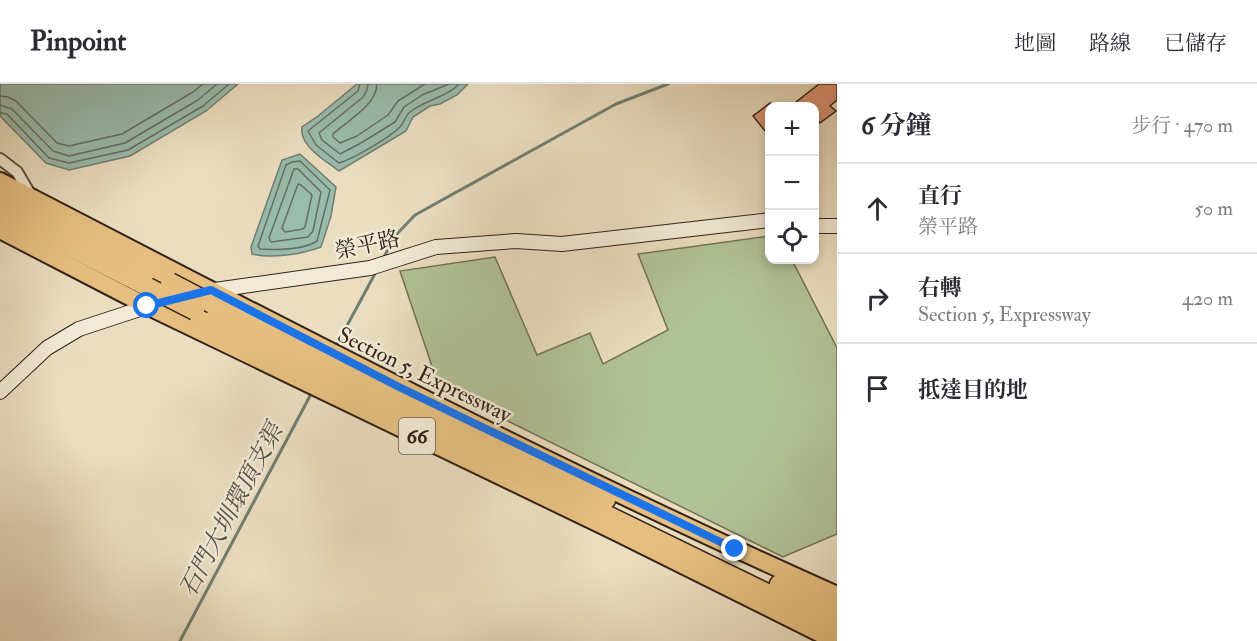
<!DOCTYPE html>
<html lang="zh-TW">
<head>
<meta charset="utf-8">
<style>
	:root { --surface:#fff; --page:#f7f7f7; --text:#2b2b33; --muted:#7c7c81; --line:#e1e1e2 }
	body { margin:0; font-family:"IM FELL Double Pica","Noto Serif TC",serif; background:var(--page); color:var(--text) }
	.controls { position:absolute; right:18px; top:18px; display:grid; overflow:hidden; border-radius:12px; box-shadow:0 3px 9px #0003 }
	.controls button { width:54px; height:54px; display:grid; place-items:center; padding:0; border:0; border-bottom:2px solid var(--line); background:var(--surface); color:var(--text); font:30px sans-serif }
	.stop { position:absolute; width:18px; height:18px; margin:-14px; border:4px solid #1a73e8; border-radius:50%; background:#fff }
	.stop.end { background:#1a73e8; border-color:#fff; box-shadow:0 2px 6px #0008 }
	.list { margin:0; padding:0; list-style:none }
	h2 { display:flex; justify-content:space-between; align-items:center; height:78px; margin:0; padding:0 24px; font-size:26px }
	h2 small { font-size:20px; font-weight:400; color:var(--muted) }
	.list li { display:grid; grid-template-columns:39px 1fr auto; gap:18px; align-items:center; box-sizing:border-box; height:90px; padding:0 24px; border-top:2px solid var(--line) }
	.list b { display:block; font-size:22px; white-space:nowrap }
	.list p { margin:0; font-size:20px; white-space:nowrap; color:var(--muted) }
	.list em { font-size:20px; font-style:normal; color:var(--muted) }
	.icon { flex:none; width:33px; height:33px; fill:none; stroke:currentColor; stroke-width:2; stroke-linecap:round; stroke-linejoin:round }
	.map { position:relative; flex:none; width:837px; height:557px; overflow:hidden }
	header { display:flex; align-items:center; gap:36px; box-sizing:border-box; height:84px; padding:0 30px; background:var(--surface); border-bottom:2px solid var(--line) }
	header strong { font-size:28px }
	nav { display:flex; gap:33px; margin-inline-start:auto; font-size:21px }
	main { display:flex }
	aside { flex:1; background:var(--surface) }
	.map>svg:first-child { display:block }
	.green { fill:#b1c297; stroke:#727258; stroke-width:1.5 }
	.water { fill:#99bcad; stroke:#707e71; stroke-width:1.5 }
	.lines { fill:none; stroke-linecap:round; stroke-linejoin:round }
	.shore { stroke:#666e62; stroke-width:1.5 }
	.stream { stroke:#707e71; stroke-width:3 }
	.building { fill:#e19679; stroke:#322118; stroke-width:1.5 }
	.street-casing { stroke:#605042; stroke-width:14 }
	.secondary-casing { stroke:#322118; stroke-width:16 }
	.primary-casing { stroke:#322118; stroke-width:20 }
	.highway-casing { stroke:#322118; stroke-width:21 }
	.street { stroke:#f2ead6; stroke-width:10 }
	.secondary { stroke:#f2ead6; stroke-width:14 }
	.primary { stroke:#e6bf80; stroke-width:16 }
	.highway { stroke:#e6bf80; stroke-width:18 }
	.highway-bridge-casing { stroke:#322118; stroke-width:21; stroke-linecap:butt }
	.highway-bridge { stroke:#e6bf80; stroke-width:18 }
	.route { stroke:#1a73e8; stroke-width:8 }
	.labels { text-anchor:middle; stroke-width:5; stroke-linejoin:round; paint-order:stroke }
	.shield { fill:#f2ead6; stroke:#6c5d51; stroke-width:1.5 }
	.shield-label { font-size:21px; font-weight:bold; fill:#322118 }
	.street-label { font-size:22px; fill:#322118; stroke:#f2ead6 }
	.water-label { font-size:24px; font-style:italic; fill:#515045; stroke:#f2ead6 }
</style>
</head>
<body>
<header>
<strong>Pinpoint</strong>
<nav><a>地圖</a><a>路線</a><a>已儲存</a></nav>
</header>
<main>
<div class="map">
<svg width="837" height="557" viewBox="0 0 837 557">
	<rect width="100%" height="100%" fill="#ebdec0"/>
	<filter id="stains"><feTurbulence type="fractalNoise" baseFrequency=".00333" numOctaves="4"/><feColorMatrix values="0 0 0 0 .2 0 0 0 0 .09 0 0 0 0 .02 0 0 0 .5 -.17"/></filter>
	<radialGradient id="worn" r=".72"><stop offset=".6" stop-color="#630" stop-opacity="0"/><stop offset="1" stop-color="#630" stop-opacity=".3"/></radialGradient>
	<!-- green -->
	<path class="green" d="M769 152 770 176H792L837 264V450L783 473 439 303 400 187 495 173 537 271 590 249 603 280 668 246 638 170Z"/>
	<!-- water -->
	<path class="water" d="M0 0H238L206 27 130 72 69 86 46 79 0 32Z
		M357 0H468L457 11 440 20 430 22 413 33 406 47 339 87C326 77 299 62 302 43L318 32Z
		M300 70 336 103 331 132 321 163C302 170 272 175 252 170L251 163 282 76Z"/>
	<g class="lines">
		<!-- shore -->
		<path class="shore" d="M360 0 358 7 308 47 316 61 339 79C353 75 389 54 400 43 404 39 405 32 410 28 426 15 446 14 459 0
			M368 0 367 6 363 13 319 49 322 56 340 70 361 59 395 38 404 23 422 11 449 0
			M377 0C376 22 348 36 333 50V53L340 59 357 52 388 31 398 17 425 0
			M0 12 8 13 16 17 57 59 69 62 122 50 193 8 203 0
			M0 21 12 25 53 67 69 72 125 59 198 16 217 0
			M0 29 7 30 49 74 69 79 128 66 203 22 229 0
			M300 77 330 106 317 157C303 166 277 166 260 165L258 162 286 81 292 78Z
			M294 85H298L321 108 313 147 308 153 271 158 269 154Z
			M298 100 301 101 312 111 305 143 303 145 285 148 282 144Z"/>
		<!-- stream -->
		<path class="stream" d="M383 175 395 152 415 131 616 20 668 0
			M336 262 377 186
			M180 557 311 310"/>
	</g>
	<!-- building -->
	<path class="building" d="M819 0H837V16L830 22 836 27 820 39 814 31V22H791Z
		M770 19V53L753 32Z"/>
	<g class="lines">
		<defs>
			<path id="street" d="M0 75 17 88 30 110"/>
			<path id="secondary" d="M814 142H837
				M208 207 370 184 436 163 516 157 562 160 770 136
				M0 308 47 264 79 245 152 221"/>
			<path id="primary" d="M0 97C276 240 552 384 837 511
				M0 146 147 222 614 447 835 557"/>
			<path id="highway" d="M0 111 170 198
				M0 128 148 203
				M212 220 606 416
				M195 227 310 286 837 543
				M779 500 837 528"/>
		</defs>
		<!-- street casing -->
		<use href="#street" class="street-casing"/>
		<!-- secondary casing -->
		<use href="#secondary" class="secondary-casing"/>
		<!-- primary casing -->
		<use href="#primary" class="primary-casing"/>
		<!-- highway casing -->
		<use href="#highway" class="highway-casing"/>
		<!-- street -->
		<use href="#street" class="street"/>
		<!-- secondary -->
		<use href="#secondary" class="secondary"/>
		<!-- primary -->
		<use href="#primary" class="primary"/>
		<!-- highway -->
		<use href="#highway" class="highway"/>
		<defs>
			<path id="highway-bridge" d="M170 198 212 220
				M148 203 195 227"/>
		</defs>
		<!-- highway-bridge casing -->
		<use href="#highway-bridge" class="highway-bridge-casing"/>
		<!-- highway-bridge -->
		<use href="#highway-bridge" class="highway-bridge"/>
	</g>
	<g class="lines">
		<!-- route -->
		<path class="route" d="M147 222 211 206 399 303 735 465"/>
	</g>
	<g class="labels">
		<!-- shield labels -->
		<rect class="shield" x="399" y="334" width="36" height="36" rx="4.5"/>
		<g class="shield-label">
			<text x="417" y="359">66</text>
		</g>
		<!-- street labels -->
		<g class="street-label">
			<text transform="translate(367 160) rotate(-12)" y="8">榮平路</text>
			<text transform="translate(425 290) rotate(26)" y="8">Section 5, Expressway</text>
		</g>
		<!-- water labels -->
		<g class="water-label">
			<text transform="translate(231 426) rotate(-62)" y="8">石門大圳環頂支渠</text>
		</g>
	</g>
	<rect width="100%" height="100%" filter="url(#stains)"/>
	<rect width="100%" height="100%" fill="url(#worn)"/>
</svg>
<div class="controls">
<button>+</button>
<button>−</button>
<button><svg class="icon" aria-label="locate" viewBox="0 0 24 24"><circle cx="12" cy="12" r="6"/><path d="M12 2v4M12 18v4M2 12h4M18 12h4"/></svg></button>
</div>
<div class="stop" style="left:147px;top:222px"></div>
<div class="stop end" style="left:735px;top:465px"></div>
</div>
<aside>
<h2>6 分鐘<small>步行 · 470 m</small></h2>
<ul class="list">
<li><svg class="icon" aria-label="ahead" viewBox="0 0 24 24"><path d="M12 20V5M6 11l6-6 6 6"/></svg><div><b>直行</b><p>榮平路</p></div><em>50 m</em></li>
<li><svg class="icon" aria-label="right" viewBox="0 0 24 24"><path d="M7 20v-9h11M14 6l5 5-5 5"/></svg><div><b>右轉</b><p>Section 5, Expressway</p></div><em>420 m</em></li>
<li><svg class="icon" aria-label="arrive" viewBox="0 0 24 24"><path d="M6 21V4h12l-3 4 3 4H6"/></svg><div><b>抵達目的地</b></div></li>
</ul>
</aside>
</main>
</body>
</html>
